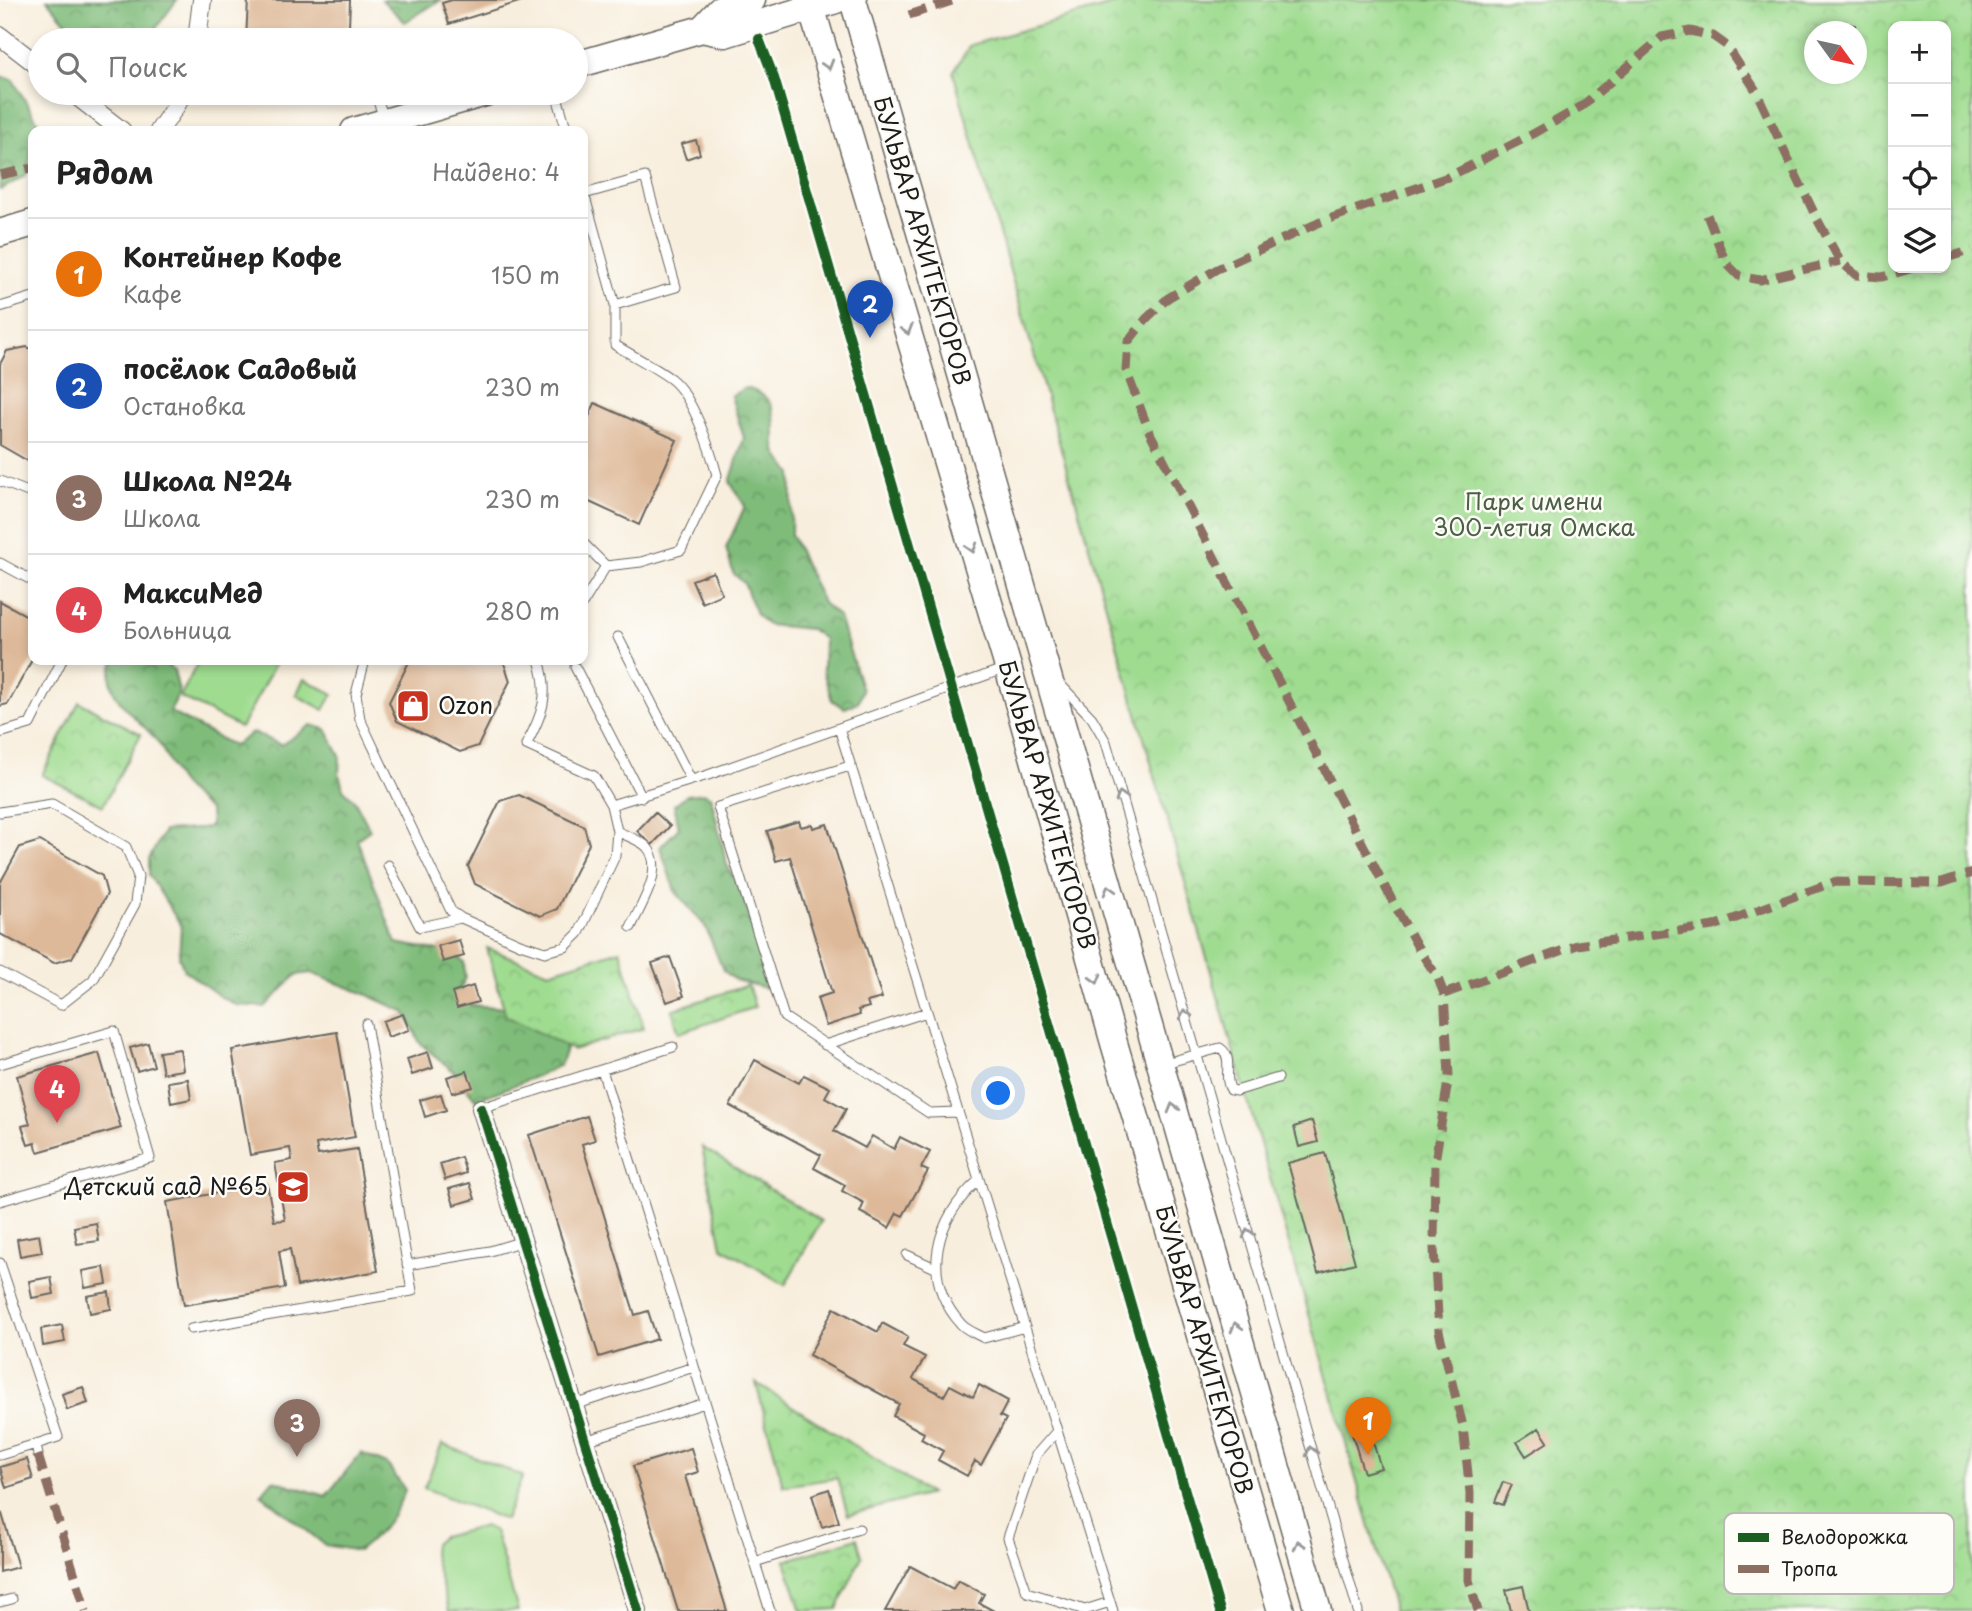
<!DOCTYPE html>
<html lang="ru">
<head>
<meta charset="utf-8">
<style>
	:root { --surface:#fff; --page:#f2f2f2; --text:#222; --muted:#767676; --line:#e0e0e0; --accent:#c8321e }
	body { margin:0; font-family:"Playpen Sans",sans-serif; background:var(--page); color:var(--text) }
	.controls { position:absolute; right:21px; top:21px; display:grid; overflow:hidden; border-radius:14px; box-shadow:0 4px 10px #0003 }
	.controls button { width:63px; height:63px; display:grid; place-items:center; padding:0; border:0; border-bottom:2px solid var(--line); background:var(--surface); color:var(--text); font:35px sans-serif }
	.compass { position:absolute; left:1804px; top:21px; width:63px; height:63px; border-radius:50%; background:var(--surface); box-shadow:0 4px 10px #0003; rotate:123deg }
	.you { position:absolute; left:999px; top:1094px; width:24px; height:24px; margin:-18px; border:5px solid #fff; border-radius:50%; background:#1a73e8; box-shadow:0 0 0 10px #1a73e833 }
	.badge { display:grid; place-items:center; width:46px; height:46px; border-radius:50%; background:var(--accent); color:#fff; font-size:23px; font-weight:700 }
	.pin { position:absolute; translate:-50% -58px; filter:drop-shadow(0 2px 4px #0008) }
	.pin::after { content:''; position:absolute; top:37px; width:24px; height:21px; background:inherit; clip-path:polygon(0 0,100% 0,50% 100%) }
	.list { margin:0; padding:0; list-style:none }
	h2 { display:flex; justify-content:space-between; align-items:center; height:91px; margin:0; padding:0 28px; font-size:30px }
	h2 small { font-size:23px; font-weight:400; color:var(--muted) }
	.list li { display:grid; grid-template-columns:46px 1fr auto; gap:21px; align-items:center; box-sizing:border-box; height:112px; padding:0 28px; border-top:2px solid var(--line) }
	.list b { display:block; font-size:26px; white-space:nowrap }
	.list p { margin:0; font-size:23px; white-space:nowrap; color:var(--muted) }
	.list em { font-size:23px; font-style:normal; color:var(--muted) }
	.icon { flex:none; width:38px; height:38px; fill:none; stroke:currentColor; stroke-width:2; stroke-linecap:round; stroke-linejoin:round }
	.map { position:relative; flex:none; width:1972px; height:1611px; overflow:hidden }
	.search { position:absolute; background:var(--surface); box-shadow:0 4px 10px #0003; left:28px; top:28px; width:560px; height:77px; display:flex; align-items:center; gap:18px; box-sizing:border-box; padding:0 24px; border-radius:38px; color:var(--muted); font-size:26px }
	.panel { position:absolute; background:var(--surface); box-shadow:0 4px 10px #0003; left:28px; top:126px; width:560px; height:539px; border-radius:14px }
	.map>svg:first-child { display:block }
	.forest { fill:url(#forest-crowns); stroke:#4e6c4b; stroke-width:2 }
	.park { fill:url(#park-crowns); stroke:#5e7c56; stroke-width:2; fill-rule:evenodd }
	.pitch { fill:#9fdc90; stroke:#5e7c56; stroke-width:2 }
	.building { fill:#deb999 }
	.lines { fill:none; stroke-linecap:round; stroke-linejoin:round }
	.lane-casing { stroke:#696660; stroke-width:11 }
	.street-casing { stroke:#696660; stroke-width:20 }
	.secondary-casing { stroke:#696660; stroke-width:29 }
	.lane { stroke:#fff; stroke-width:9 }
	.street { stroke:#fff; stroke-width:18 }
	.secondary { stroke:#fff; stroke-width:26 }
	.quiet { stroke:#8d6e63; stroke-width:9; stroke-dasharray:18 9; stroke-linecap:butt }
	.cycleway-casing { stroke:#fdfcf7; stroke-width:15 }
	.cycleway { stroke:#1b5e20; stroke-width:10 }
	.oneway { stroke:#999 }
	.labels { text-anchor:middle; stroke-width:5; stroke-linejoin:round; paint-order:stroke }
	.street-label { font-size:23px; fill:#1c1c1c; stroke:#fdfcf7 }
	.park-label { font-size:23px; fill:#4a5f45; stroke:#fdfcf7 }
	.poi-label { font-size:23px; fill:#1c1c1c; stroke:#fdfcf7; text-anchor:start }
	.key { fill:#fdfcf7; stroke:#bab9b5; stroke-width:2 }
	.key-label { font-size:19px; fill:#1c1c1c }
</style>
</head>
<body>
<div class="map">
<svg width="1972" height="1611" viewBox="0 0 1972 1611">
	<defs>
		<pattern id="forest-crowns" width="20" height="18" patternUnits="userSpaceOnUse" patternTransform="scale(1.75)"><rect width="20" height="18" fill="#7fbc7a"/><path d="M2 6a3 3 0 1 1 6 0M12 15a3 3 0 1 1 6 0" fill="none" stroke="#679863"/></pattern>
		<pattern id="park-crowns" width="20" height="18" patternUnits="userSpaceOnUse" patternTransform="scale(1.75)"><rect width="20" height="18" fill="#9fdc90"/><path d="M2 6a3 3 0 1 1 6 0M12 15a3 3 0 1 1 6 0" fill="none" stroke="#88bc7c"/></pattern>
	</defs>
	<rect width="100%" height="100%" fill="#fdfcf7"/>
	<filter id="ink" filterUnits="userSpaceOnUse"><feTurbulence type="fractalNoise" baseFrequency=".0143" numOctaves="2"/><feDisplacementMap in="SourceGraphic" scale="14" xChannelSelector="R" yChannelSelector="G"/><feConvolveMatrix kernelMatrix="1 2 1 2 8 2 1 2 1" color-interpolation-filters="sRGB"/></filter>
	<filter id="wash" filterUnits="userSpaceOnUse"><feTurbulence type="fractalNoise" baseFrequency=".00686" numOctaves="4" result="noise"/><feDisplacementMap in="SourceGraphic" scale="28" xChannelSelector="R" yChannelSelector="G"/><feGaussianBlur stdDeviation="1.57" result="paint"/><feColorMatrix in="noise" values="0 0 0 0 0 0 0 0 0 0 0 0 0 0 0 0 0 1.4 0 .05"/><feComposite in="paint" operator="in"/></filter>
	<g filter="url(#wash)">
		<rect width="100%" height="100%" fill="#f8eedd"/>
		<!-- forest -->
		<path class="forest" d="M47 0H177L147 40H81Z
			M382 0H441L405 22Z
			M0 76 13 80 39 124 38 131H33V148L26 175 0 190Z
			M745 388C779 396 774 416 775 445 776 456 785 465 792 473L791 534 823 603 839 617 862 690 858 702 845 708 832 700 823 671 824 639 810 629 768 625 756 614 744 583 733 573 726 548 745 506 730 482 744 438 731 396Z
			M115 660H161L174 670 179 692 170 712 234 746 253 732 281 745 311 725 326 729 340 756 339 773 343 789 355 801 370 830 357 839 396 943 452 953 464 962 465 978 460 992 470 1005 519 1009 559 1035 566 1049 560 1065C533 1080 505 1088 476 1100L453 1071 420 1043 405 1012 368 995 311 973 296 975 265 1007 236 1005 221 997 184 970 179 957 181 926 149 875V859L164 831C180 829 195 831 211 826L210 811C200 801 186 792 178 780 170 768 166 752 157 741 139 717 97 695 115 660Z
			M704 793 711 797 727 865 741 891 770 983 765 988 735 980 723 970 705 926 675 891 660 847 679 828 674 805 687 795Z
			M361 1453 387 1464 405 1490C395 1517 380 1534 358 1551L325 1545 261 1494 273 1480 326 1496Z"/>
		<!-- park -->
		<path class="park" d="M1129 0H1972V1611H1394L953 72 970 45ZM1893 26H1946V268H1893ZM1814 32H1856V74H1814Z
			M79 702 141 734 103 806 42 775Z
			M487 948 549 972 620 950 644 1028 573 1050 506 1016Z
			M748 985 755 1007 679 1033 672 1010Z
			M702 1147 821 1221 785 1285 722 1247Z
			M756 1383 930 1494 848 1515 837 1478 783 1486Z
			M857 1538 862 1556 837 1609 801 1611 785 1561Z"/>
		<!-- pitch -->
		<path class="pitch" d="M199 660H277L241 728 180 697Z
			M304 679 333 694 324 710 296 695Z
			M442 1444 523 1476 505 1520 424 1488Z
			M485 1526 494 1531 496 1536 518 1611H449L433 1554 434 1544 442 1537Z"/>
		<g id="blocks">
			<!-- building -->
			<path class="building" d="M248 0H350L349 27 301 40H246Z
				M452 0H522V1L449 24 442 3Z
				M1840 23 1855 25 1854 32H1839Z
				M696 140 700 154 686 159 681 144Z
				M27 347 33 350V464L0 445V364L7 351Z
				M595 403 677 440 639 525 583 499V430Z
				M713 572 722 594 702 603 692 580Z
				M0 601 33 619V658L8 704 0 706Z
				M410 660H498L504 663 510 681 478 746 460 752 397 721 389 702Z
				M519 795 584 826 589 844 557 909 540 916 475 884 468 866 500 801Z
				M655 812 670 826 652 845 637 831Z
				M799 821 801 827 812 824 813 828 827 824 882 998 867 1002 869 1007 858 1010 860 1015 826 1026 817 998 832 993 790 857 776 861 767 831Z
				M40 841 102 876 107 894 72 958 54 963 0 934V883L20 847Z
				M459 940 464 956 443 962 438 946Z
				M670 957 684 996 667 1002 652 963Z
				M473 986 478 1002 457 1008 452 993Z
				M403 1014 409 1030 388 1037 383 1021Z
				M337 1032 355 1137 316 1144 318 1155 357 1149 378 1271 297 1286 290 1249 279 1251 285 1288 184 1305 167 1202 267 1184 274 1221 285 1220 275 1163 292 1160 290 1148 250 1155 232 1050Z
				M148 1043 154 1066 137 1071 130 1048Z
				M180 1049 183 1070 163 1073 159 1052Z
				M428 1052 433 1068 412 1075 407 1059Z
				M99 1053 121 1128 38 1152 35 1143 28 1145 22 1126 30 1124 17 1076Z
				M755 1060 799 1083 804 1075 830 1088 825 1097 846 1109 834 1131 865 1148 872 1136 894 1149 900 1137 930 1152 921 1168 928 1171 903 1216 897 1213 889 1228 860 1212 864 1203 842 1191 845 1185 814 1168 821 1155 730 1106Z
				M467 1071 473 1087 452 1093 447 1077Z
				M188 1079 191 1099 171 1103 168 1082Z
				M441 1094 446 1110 425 1117 420 1100Z
				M587 1116 595 1140 582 1144 629 1296 635 1315 648 1311 657 1339 599 1357 529 1135Z
				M1312 1121 1318 1142 1299 1147 1294 1127Z
				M1325 1153 1355 1263 1318 1273 1288 1163Z
				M461 1157 466 1173 445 1180 440 1164Z
				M470 1183 475 1199 454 1205 449 1189Z
				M96 1223 99 1241 77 1244 74 1227Z
				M39 1235 42 1252 20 1256 17 1239Z
				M104 1267 107 1284 85 1288 82 1271Z
				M51 1277 54 1294 32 1298 29 1281Z
				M109 1292 111 1309 90 1313 87 1296Z
				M834 1308 878 1332 882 1323 908 1337 903 1346 925 1357 913 1379 944 1396 950 1385 973 1397 979 1385 1008 1401 1000 1416 1006 1419 981 1465 975 1461 967 1476 938 1460 943 1451 921 1439 924 1433 893 1416 899 1404 809 1355Z
				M62 1325 65 1342 43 1346 41 1329Z
				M83 1387 88 1403 67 1410 62 1394Z
				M1539 1428 1548 1442 1526 1456 1517 1442Z
				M1369 1429 1381 1468 1364 1473 1352 1434Z
				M691 1448 698 1472 685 1476 727 1611H678L633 1466Z
				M27 1459 33 1479 6 1488 0 1467Z
				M1503 1482 1512 1485 1503 1505 1495 1502Z
				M829 1489 839 1522 822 1527 812 1495Z
				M2 1514 18 1567 0 1572V1515Z
				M910 1566 953 1589 958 1580 984 1594 979 1603 994 1611H885Z
				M1523 1586 1529 1611H1511L1506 1590Z"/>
		</g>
	</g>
	<g filter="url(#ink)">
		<use href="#blocks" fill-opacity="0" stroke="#696660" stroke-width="2"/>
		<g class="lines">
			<defs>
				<path id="lane" d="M375 93 384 118
					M556 93 567 131
					M583 190 615 305V345C633 356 653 366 671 379 693 396 710 449 717 475L681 550 641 562 606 566 583 603
					M584 194 645 177 676 287 615 305
					M0 307 33 297
					M0 481 33 494
					M583 543 606 566
					M0 563 33 581
					M618 637 691 780
					M365 660 356 694 360 719 451 911 461 918 520 944 545 952 565 947 579 933 615 856 617 831 611 805 594 776 526 745C543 714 550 694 539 660
					M575 667 642 797
					M1058 682 1092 718 1106 742 1358 1611
					M839 728 1113 1611
					M0 733 30 724 62 660
					M850 766 718 807 784 1017 929 1113 958 1112
					M611 805 708 775 1006 668
					M0 812 52 804 126 847 138 876 135 904 93 980 61 1005 0 972
					M617 831C626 836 640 840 647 847 666 869 640 906 631 927
					M388 865 420 927 461 918
					M825 1045 927 1012
					M0 1064 114 1031 150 1158 0 1201
					M1162 1064 1220 1048C1235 1058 1222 1077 1231 1090L1236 1091 1278 1078
					M602 1070 770 1611
					M481 1108 673 1047
					M979 1180C936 1218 919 1277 961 1324 966 1330 977 1334 984 1338L1025 1327
					M907 1255 935 1268
					M0 1263 58 1437 36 1444 38 1455
					M407 1265 490 1251 523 1241
					M191 1329 412 1291 366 1024
					M574 1405 694 1367
					M1057 1431 1036 1455 1008 1538 1027 1592 1085 1610 1110 1602
					M585 1441 705 1403
					M0 1455 36 1444
					M755 1562 859 1529
					M0 1602 12 1599"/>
				<path id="street" d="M0 36 40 67
					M197 40 202 0
					M73 93 122 131
					M159 131 177 104 181 93
					M481 1108 638 1611"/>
				<path id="secondary" d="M809 0 1008 667 1114 1043 1281 1611
					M853 0 1318 1611
					M702 29 720 10 752 0
					M576 65 702 29 725 34 836 0
					M354 131 485 93
					M0 233 33 223"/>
			</defs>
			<!-- lane casing -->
			<use href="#lane" class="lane-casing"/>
			<!-- street casing -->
			<use href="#street" class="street-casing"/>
			<!-- secondary casing -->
			<use href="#secondary" class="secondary-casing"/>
			<!-- lane -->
			<use href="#lane" class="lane"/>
			<!-- street -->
			<use href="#street" class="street"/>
			<!-- secondary -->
			<use href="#secondary" class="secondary"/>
			<!-- quiet -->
			<path class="quiet" d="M909 15 955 0
				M0 175 33 168
				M1707 215 1726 263 1739 276 1760 280 1840 261
				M1946 258 1972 250
				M1444 994 1577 945 1714 926 1834 882 1942 883 1972 873
				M38 1455 86 1611
				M1478 1611 1469 1580 1470 1493 1463 1426 1439 1331 1434 1249 1435 1162 1449 1075 1444 994 1437 976 1421 953 1395 906 1149 431 1126 370 1128 342 1146 319 1168 298 1217 269 1318 223 1448 177 1533 134 1582 106 1662 37 1690 31 1713 36 1727 46 1755 89 1816 217 1840 261 1856 275 1882 277 1913 268"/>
			<defs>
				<path id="cycleway" d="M759 39 774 78 1220 1611
					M481 1108 638 1611"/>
			</defs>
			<!-- cycleway casing -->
			<use href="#cycleway" class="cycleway-casing"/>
			<!-- cycleway -->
			<use href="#cycleway" class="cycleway"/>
		</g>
		<!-- one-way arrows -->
		<defs><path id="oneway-chevron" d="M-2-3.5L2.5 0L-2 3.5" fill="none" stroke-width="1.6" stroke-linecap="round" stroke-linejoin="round" transform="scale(1.75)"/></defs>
		<g class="oneway">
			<use href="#oneway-chevron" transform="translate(828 65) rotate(73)"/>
			<use href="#oneway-chevron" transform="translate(907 330) rotate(73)"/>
			<use href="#oneway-chevron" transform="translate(972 548) rotate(73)"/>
			<use href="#oneway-chevron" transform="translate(1121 796) rotate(-106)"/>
			<use href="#oneway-chevron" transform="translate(1109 890) rotate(-106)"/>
			<use href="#oneway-chevron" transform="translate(1096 979) rotate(74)"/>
			<use href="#oneway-chevron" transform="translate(1185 1014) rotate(-106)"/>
			<use href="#oneway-chevron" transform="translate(1173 1108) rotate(-106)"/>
			<use href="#oneway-chevron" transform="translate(1248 1233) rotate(-106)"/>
			<use href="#oneway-chevron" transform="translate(1236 1327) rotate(-106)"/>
			<use href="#oneway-chevron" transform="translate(1311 1451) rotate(-106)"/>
			<use href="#oneway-chevron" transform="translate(1299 1545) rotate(-106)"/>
		</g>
	</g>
	<!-- icons -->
	<defs>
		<symbol id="shop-square" viewBox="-11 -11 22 22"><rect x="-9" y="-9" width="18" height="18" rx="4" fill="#c8321e" stroke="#fdfcf7"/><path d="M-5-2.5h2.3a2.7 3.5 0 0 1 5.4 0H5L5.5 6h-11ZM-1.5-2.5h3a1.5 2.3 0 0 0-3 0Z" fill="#fff"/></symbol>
		<symbol id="school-square" viewBox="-11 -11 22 22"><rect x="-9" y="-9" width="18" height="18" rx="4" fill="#c8321e" stroke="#fdfcf7"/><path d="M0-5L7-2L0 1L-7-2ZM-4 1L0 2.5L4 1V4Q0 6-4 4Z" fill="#fff"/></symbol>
	</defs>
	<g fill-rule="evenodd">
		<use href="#shop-square" x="394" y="687" width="38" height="38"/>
		<use href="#school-square" x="274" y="1168" width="38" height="38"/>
	</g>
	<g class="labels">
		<!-- street labels -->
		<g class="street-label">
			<text transform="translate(922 241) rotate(74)" y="8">БУЛЬВАР АРХИТЕКТОРОВ</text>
			<text transform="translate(1047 805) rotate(74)" y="8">БУЛЬВАР АРХИТЕКТОРОВ</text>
			<text transform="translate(1204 1350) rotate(74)" y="8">БУЛЬВАР АРХИТЕКТОРОВ</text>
		</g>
		<!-- park labels -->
		<g class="park-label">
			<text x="1534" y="510">Парк имени<tspan x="1534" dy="26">300-летия Омска</tspan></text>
		</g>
		<!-- poi labels -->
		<g class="poi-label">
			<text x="438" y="714">Ozon</text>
			<text x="268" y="1195" text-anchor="end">Детский сад №65</text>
		</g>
	</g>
	<!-- legend -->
	<rect x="1724" y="1513" width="230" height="81" rx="10" class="key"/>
	<rect x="1738" y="1533" width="31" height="9" fill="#1b5e20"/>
	<rect x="1738" y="1565" width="31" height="8" fill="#8d6e63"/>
	<g class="key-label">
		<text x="1781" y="1544">Велодорожка</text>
		<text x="1781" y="1576">Тропа</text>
	</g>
</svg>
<div class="controls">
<button>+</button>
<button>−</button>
<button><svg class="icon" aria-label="locate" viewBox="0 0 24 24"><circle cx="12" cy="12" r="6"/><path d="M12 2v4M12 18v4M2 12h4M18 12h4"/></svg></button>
<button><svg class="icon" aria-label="layers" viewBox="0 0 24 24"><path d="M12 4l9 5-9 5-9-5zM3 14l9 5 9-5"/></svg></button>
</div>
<svg class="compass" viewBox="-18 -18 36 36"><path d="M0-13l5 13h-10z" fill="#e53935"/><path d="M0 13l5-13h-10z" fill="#767676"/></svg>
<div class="you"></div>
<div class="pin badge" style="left:1368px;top:1455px;background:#e8710a">1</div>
<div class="pin badge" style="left:870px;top:338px;background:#1a4fb4">2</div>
<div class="pin badge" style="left:297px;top:1457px;background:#8d6e63">3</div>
<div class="pin badge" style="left:57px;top:1123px;background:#e0444e">4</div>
<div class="search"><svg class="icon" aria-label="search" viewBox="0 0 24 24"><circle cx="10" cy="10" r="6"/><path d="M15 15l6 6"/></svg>Поиск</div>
<section class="panel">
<h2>Рядом<small>Найдено: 4</small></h2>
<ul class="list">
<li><span class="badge" style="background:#e8710a">1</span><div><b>Контейнер Кофе</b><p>Кафе</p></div><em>150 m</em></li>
<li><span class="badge" style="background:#1a4fb4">2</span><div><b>посёлок Садовый</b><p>Остановка</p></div><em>230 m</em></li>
<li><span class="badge" style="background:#8d6e63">3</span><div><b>Школа №24</b><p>Школа</p></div><em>230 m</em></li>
<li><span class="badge" style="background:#e0444e">4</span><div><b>МаксиМед</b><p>Больница</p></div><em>280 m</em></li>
</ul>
</section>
</div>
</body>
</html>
